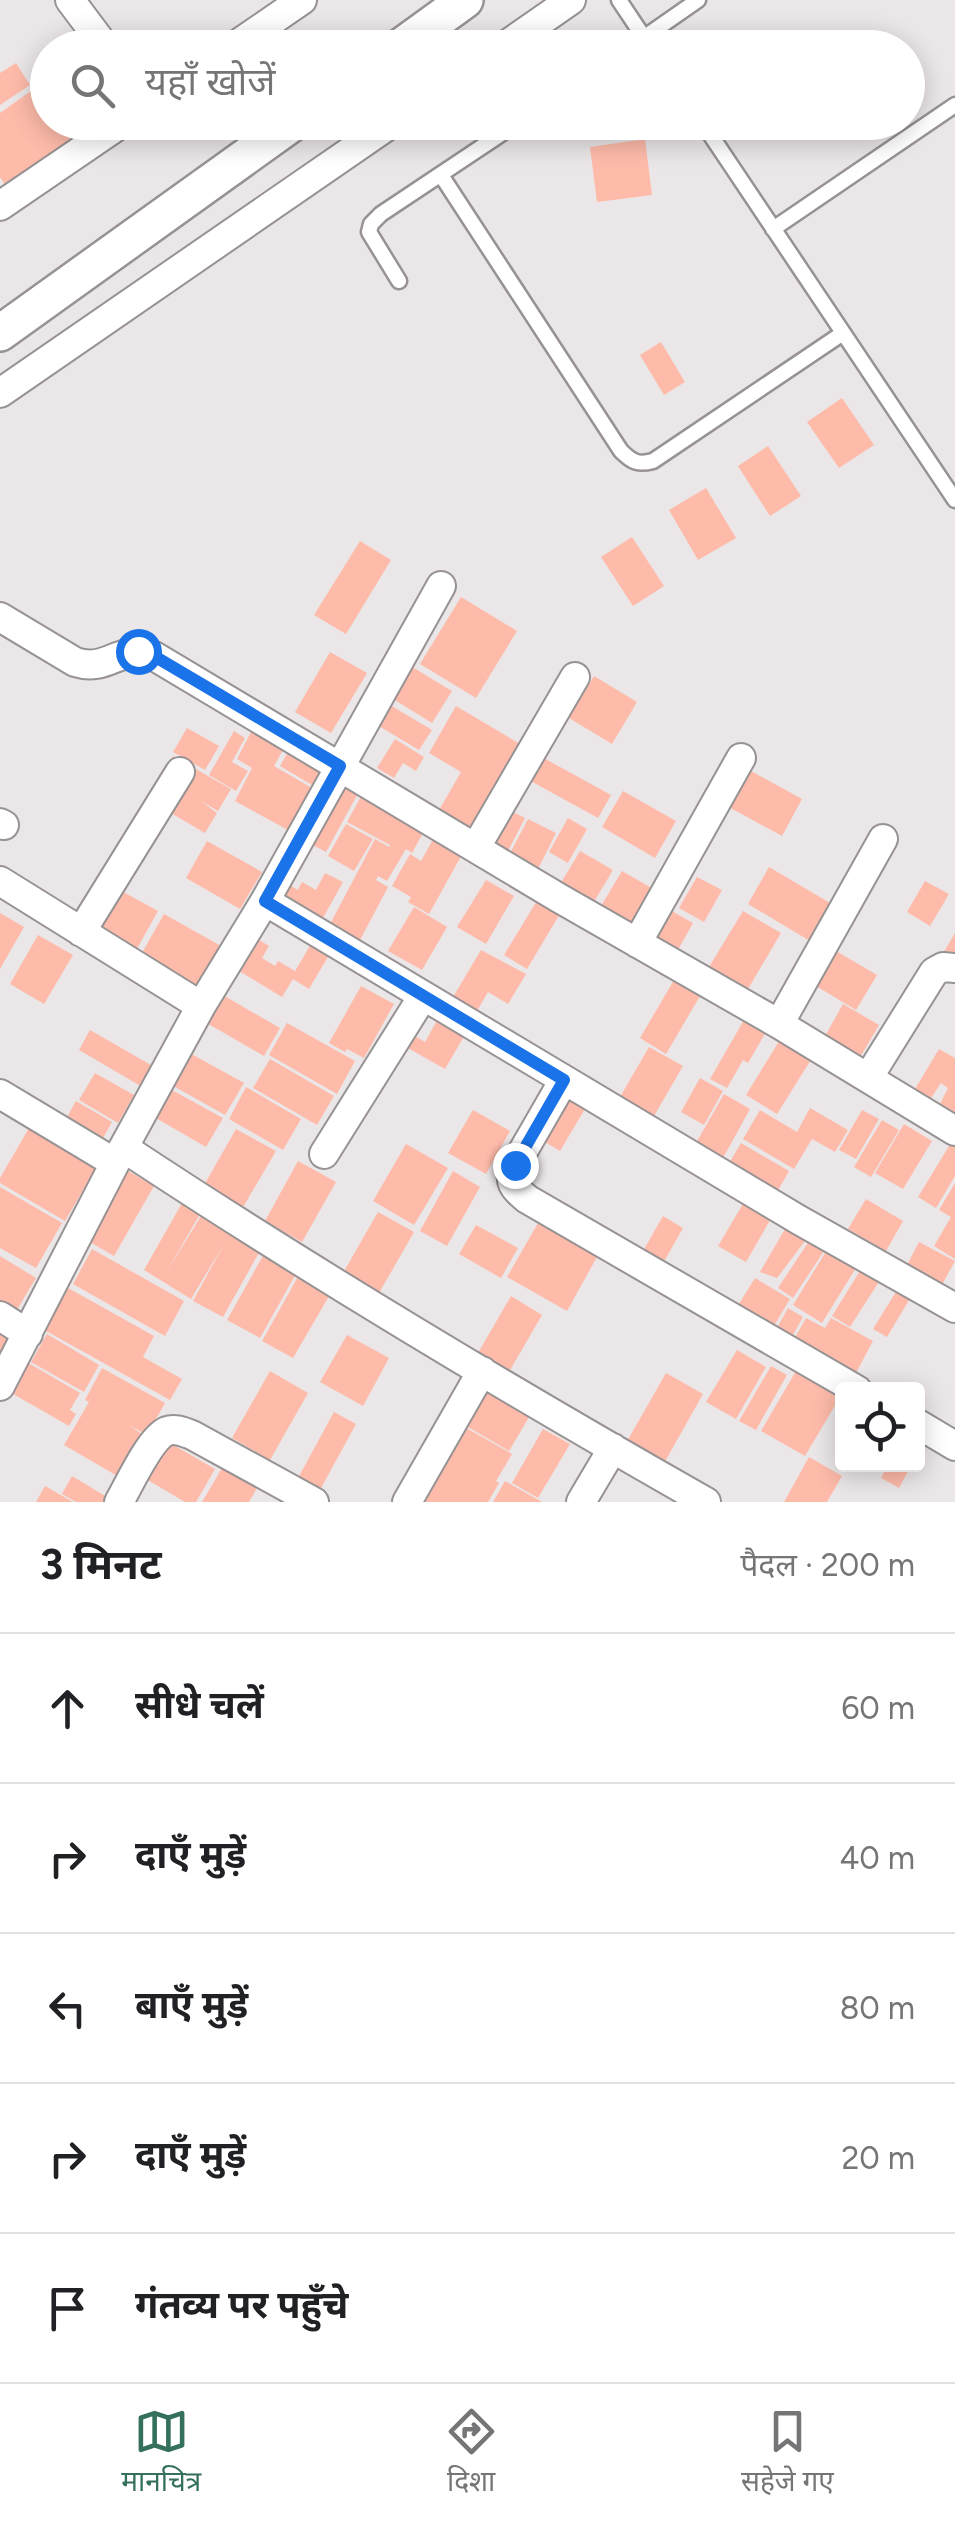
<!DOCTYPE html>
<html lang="hi">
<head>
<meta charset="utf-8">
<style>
	:root { --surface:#fff; --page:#f6f6f6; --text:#202124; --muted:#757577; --line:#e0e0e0; --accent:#34705b }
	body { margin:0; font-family:Figtree,"Noto Sans Devanagari",sans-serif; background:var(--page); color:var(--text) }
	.controls { position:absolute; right:30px; bottom:30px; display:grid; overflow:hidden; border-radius:10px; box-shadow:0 5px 25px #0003 }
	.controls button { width:90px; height:90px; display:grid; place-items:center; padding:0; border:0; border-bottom:2px solid var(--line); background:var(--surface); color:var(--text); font:50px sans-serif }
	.stop { position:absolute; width:30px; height:30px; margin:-22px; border:8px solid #1a73e8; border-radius:50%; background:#fff }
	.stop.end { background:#1a73e8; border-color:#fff; box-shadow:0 2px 10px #0008 }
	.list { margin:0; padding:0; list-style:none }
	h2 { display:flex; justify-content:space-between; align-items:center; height:130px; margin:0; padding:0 40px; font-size:42px }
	h2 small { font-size:32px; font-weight:400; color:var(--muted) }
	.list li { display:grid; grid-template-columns:65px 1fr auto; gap:30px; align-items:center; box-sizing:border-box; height:150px; padding:0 40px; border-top:2px solid var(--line) }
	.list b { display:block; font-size:38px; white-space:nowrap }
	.list em { font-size:32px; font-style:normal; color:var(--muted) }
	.icon { flex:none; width:55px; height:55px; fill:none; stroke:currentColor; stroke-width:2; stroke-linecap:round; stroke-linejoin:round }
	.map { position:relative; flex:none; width:955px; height:1502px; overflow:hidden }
	.search { position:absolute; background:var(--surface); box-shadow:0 5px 25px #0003; left:30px; right:30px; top:30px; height:110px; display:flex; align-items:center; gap:25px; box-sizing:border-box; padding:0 35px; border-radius:55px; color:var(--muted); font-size:38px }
	.sheet { height:880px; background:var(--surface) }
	nav { display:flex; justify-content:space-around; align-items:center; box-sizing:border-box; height:140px; border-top:2px solid var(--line); background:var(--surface); font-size:28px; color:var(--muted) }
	nav a { display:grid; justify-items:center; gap:5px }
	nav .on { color:var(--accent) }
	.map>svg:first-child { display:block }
	.building { fill:#febbaa }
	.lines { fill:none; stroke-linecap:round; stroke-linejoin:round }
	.service-casing { stroke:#979293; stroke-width:19 }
	.minor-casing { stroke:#979293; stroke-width:32 }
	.tertiary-casing { stroke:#979293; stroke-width:40 }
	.service { stroke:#fff; stroke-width:14 }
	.minor { stroke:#fff; stroke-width:28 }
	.tertiary { stroke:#fff; stroke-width:35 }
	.route { stroke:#1a73e8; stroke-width:12 }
</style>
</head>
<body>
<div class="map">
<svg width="955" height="1502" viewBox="0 0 955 1502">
	<rect width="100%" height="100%" fill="#ebe6e7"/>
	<!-- building -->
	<path class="building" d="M16 63 30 85 0 105V73Z
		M35 88 48 106V122H59L77 149 11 194 0 177V113Z
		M645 139 652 195 597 202 590 147Z
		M661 342 685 382 664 395 640 355Z
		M842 398 874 445 839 468 807 422Z
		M768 446 801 496 770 516 738 466Z
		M706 488 736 538 698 560 669 510Z
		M632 537 664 586 633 606 601 557Z
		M360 541 391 560 346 634 314 615Z
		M461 597 517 631 476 698 420 664Z
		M330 652 367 673 331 733 295 712Z
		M399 659 452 691 432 723 380 691Z
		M594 676 637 702 612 744 569 718Z
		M380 699 432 730 419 750 367 719Z
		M456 706 520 744 469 831 438 812 461 772 429 753Z
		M187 728 219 746 205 770 173 752Z
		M252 730 284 748 274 766 312 788 288 830 235 801 252 768 237 759Z
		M234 731 245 738 232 762 248 771 236 791 209 775Z
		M395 739 424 757 416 771 403 763 394 778 377 768Z
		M288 752 320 771 312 785 280 766Z
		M173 756 231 789 218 811 201 801 217 813 205 833 147 799Z
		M540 756 611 795 598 818 527 779Z
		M751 771 802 799 782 836 716 800 723 787 738 795Z
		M341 777 361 788 326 852 305 841Z
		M364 791 428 824 412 853 406 849 387 881 378 876 376 880 388 887 359 942 329 926 375 839 389 847 390 845 347 822Z
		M623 791 676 821 655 858 602 827Z
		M505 808 525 818 506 855 486 845Z
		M568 818 587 829 568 863 549 852Z
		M528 819 556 833 537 871 508 857Z
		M346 824 373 839 354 871 328 856Z
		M436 834 464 851 429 914 408 902 411 897 392 886 410 854 421 861Z
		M207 841 262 872 240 909 186 878Z
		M580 851 613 870 592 905 559 886Z
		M769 867 842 910 820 947 748 904Z
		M622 871 655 890 634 926 601 906Z
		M325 873 343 882 319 925 268 897 279 879 298 890 302 882 316 890Z
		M697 877 722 890 704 922 679 908Z
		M486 880 514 896 486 944 457 927Z
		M925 881 949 894 930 926 907 912Z
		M105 882 158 911 134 954 81 924Z
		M538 899 561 912 527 969 504 955Z
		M659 904 693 923 674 957 640 938Z
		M414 907 447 927 422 970 388 951Z
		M743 911 781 933 748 989 709 967Z
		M0 913 24 927 0 969Z
		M164 914 221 946 195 992 138 960Z
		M955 933V962L942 955Z
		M38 935 73 955 44 1004 10 984Z
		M253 936 269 946 262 958 275 966 278 961 295 971 311 944 329 955 309 989 293 979 282 997 234 968Z
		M481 950 526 974 508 1004 488 992 477 1011 453 997Z
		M836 951 877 975 856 1010 816 986Z
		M674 980 700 996 666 1054 640 1038Z
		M361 986 394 1004 364 1058 347 1049 345 1052 329 1043Z
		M221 994 280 1028 264 1056 205 1022Z
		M843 1004 879 1025 859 1059 824 1038Z
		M439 1017 466 1033 445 1069 390 1038 397 1026 425 1042Z
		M744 1020 766 1032 748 1063 743 1060 727 1088 710 1079Z
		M287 1023 355 1061 337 1094 269 1055Z
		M90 1030 156 1068 144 1088 79 1050Z
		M781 1038 812 1058 777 1114 746 1095Z
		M649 1047 683 1066 654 1116 620 1097Z
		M939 1049 955 1058V1113L940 1104 948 1088 941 1083 931 1098 915 1089Z
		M186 1051 244 1083 225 1115 168 1083Z
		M270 1059 334 1096 317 1125 253 1088Z
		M95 1073 134 1095 118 1123 79 1100Z
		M700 1078 723 1091 704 1125 681 1112Z
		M555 1084 588 1104 560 1151 527 1131Z
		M246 1087 301 1119 283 1150 229 1119Z
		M170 1089 223 1118 206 1147 154 1117Z
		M724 1094 750 1109 723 1158 696 1143Z
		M76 1101 112 1122 98 1147 62 1126Z
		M810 1108 848 1130 835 1152 812 1139 794 1169 743 1139 760 1110 797 1132Z
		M473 1110 510 1131 486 1174 448 1153Z
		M862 1110 879 1119 856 1159 839 1150Z
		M882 1120 899 1130 871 1177 854 1167Z
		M904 1124 932 1141 903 1189 875 1173Z
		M29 1128 96 1168 65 1221 0 1183V1178Z
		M236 1129 276 1151 242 1209 203 1187Z
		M952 1141 955 1143V1176L936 1208 918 1197Z
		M741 1143 789 1171 773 1199 725 1170Z
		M406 1144 448 1168 414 1225 373 1201Z
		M298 1161 336 1182 302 1242 265 1221Z
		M123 1168 154 1186 114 1256 83 1238Z
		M453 1171 480 1187 447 1246 420 1231Z
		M955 1183V1259L934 1246 951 1217 939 1210Z
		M0 1187 62 1223 36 1268 0 1248Z
		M746 1199 773 1215 746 1262 718 1246Z
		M866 1199 903 1221 886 1251 848 1229Z
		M182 1203 200 1214 166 1273 201 1216 261 1249 223 1317 193 1301 224 1244 191 1299 144 1270Z
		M378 1212 414 1232 375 1300 339 1280Z
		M663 1216 683 1228 658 1272 638 1260Z
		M538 1223 597 1257 567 1311 507 1277Z
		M476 1225 518 1248 501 1278 459 1254Z
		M785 1229 805 1241 777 1278 760 1272Z
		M809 1241 824 1251 793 1298 778 1288Z
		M919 1242 955 1261 939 1290 904 1271Z
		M830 1245 859 1263 822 1323 793 1305Z
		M92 1249 184 1301 165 1336 73 1284Z
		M264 1254 297 1272 260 1338 227 1320Z
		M0 1256 36 1278 12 1318 0 1311Z
		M863 1266 882 1277 850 1327 832 1316Z
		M300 1273 332 1291 293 1358 262 1341Z
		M755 1278 790 1299 765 1341 729 1320Z
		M902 1282 915 1290 887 1337 873 1329Z
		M61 1284 154 1336 143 1357 182 1379 170 1400 37 1326Z
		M511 1296 542 1315 509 1372 478 1353Z
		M788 1308 803 1317 784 1351 769 1342Z
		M806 1318 825 1328 831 1318 873 1341 850 1384 788 1350Z
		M0 1329 17 1339 0 1369Z
		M47 1334 99 1365 84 1392 31 1362Z
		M347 1335 389 1358 363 1406 320 1382Z
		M737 1350 766 1367 736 1419 706 1402Z
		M25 1361 80 1393 70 1410 76 1414 69 1426 8 1391Z
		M771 1366 787 1375 756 1430 739 1421Z
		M102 1368 165 1403 147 1435 129 1425 143 1435 119 1477 64 1445 89 1402 85 1400Z
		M270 1371 308 1393 270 1460 232 1438Z
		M796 1371 840 1397 805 1456 761 1431Z
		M666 1373 703 1394 663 1465 626 1443Z
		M478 1382 532 1412 509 1451 456 1420Z
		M334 1412 356 1424 320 1490 298 1478Z
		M461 1425 512 1454 496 1481 499 1483 488 1502H419Z
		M543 1429 570 1444 538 1498 512 1483Z
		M168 1442 215 1469 196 1502H185L146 1479Z
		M809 1457 842 1476 827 1502H784Z
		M888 1464H912L899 1488 881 1478Z
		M222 1468 257 1488 249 1502H202Z
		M72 1476 115 1502H76L62 1494Z
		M505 1481 542 1502H493Z
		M45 1486 73 1502H36Z"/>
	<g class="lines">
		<defs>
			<path id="service" d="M619 0 651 48
				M629 48 698 0
				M702 122 955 500
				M441 175 621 451C632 462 638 465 653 461L843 333
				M773 229 955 105
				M399 281 369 232 371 224 381 214 519 122"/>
			<path id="minor" d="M70 0 106 48
				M232 48 302 0
				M502 48 571 0
				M0 206 123 122
				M0 393 393 122
				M0 617 75 662C109 673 119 643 154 656L559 898 779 1024 955 1131
				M0 823 4 825
				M476 847 575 677
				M0 881 201 1006
				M265 901 799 1220 955 1308
				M81 932 180 772
				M637 943 741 758
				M779 1024 883 839
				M868 1078 934 972 943 967 955 968
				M564 1080 515 1165C507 1182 514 1188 527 1199L857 1390
				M0 1094 115 1163
				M124 1148C313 1273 509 1390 706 1502
				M324 1154 423 996
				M0 1316 28 1334
				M0 1386 115 1163 201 1006 265 901 441 586
				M918 1424 955 1446
				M119 1502C129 1485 150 1438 167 1431 175 1428 184 1432 192 1435L314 1502
				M407 1502 482 1371
				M581 1502 613 1448"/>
			<path id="tertiary" d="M399 48 465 0
				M0 333 294 122"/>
		</defs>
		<!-- service casing -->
		<use href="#service" class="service-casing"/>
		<!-- minor casing -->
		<use href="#minor" class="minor-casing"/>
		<!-- tertiary casing -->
		<use href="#tertiary" class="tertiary-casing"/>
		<!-- service -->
		<use href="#service" class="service"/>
		<!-- minor -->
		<use href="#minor" class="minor"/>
		<!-- tertiary -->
		<use href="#tertiary" class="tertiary"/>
	</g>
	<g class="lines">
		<!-- route -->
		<path class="route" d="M138 651 154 656 340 766 265 901 564 1080 515 1165"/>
	</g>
</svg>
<div class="controls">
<button><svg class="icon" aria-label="locate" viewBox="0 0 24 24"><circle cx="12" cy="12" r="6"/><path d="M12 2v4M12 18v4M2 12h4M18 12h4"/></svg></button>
</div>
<div class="stop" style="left:138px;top:651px"></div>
<div class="stop end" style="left:515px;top:1165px"></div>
<div class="search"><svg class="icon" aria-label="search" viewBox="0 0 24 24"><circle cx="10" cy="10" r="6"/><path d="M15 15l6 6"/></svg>यहाँ खोजें</div>
</div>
<section class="sheet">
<h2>3 मिनट<small>पैदल · 200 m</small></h2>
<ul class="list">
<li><svg class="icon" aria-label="ahead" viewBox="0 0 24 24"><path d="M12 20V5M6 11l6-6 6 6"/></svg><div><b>सीधे चलें</b></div><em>60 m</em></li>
<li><svg class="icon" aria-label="right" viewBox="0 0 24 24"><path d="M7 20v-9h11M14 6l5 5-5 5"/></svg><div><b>दाएँ मुड़ें</b></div><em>40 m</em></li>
<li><svg class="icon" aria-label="left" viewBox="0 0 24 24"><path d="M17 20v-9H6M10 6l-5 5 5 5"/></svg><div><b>बाएँ मुड़ें</b></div><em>80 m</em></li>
<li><svg class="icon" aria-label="right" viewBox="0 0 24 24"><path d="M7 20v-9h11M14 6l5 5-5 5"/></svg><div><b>दाएँ मुड़ें</b></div><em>20 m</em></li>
<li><svg class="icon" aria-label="arrive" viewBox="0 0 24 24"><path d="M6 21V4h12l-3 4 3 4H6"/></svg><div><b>गंतव्य पर पहुँचे</b></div></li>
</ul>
</section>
<nav>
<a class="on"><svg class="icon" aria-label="map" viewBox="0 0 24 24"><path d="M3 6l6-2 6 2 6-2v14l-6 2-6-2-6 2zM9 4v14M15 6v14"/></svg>मानचित्र</a>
<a><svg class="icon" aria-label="directions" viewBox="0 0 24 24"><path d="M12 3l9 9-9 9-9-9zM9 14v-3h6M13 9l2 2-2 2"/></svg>दिशा</a>
<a><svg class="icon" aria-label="saved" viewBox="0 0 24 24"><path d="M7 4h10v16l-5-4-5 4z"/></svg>सहेजे गए</a>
</nav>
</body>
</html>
